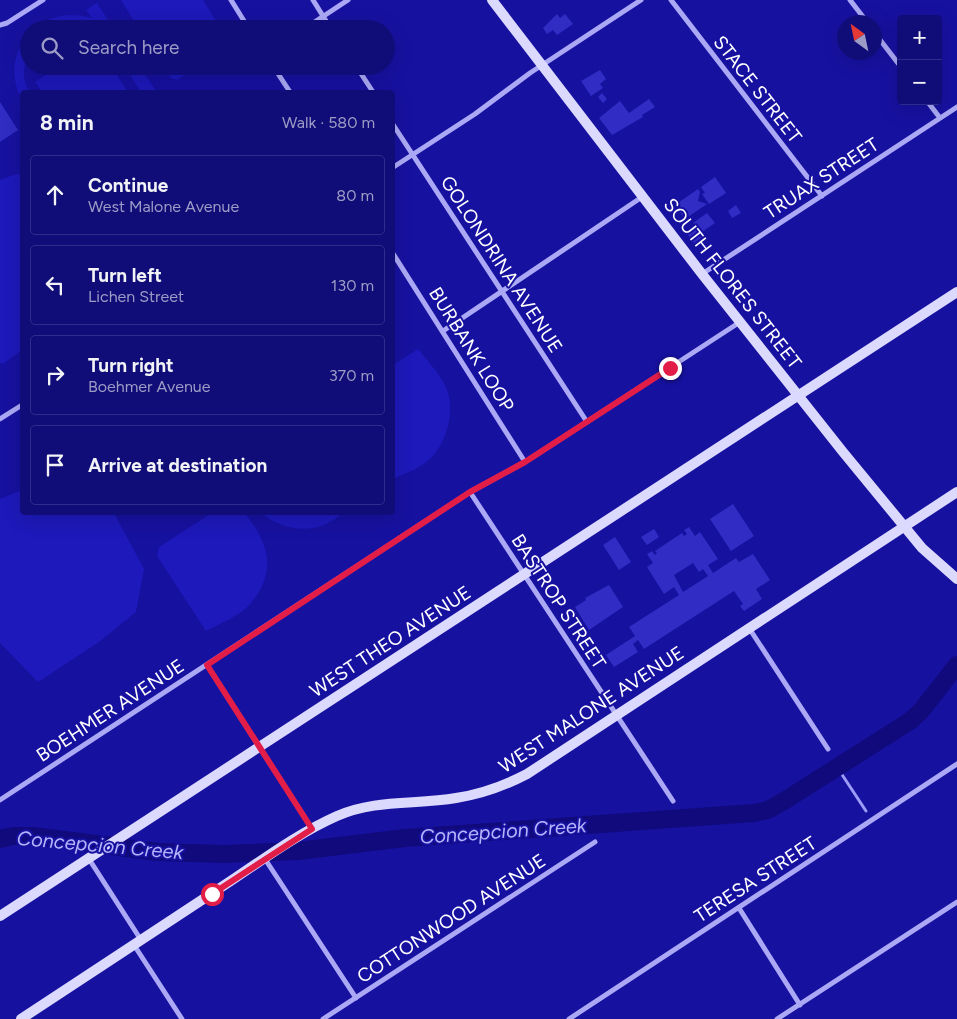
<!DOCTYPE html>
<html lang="en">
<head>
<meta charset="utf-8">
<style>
	:root { --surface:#110d78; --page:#1a167d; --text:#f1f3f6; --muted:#9c9cc6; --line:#302d8a }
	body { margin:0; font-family:Figtree,sans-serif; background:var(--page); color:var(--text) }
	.controls { position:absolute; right:15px; top:15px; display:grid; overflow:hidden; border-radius:5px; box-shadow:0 5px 20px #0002 }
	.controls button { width:45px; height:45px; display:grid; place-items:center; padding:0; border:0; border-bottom:1px solid var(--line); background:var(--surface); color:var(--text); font:25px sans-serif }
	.compass { position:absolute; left:837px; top:15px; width:45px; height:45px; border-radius:50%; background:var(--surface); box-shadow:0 5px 20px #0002; rotate:327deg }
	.stop { position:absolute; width:15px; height:15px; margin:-11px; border:4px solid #e11d48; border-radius:50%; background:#fff }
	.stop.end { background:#e11d48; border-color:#fff; box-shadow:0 1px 5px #0008 }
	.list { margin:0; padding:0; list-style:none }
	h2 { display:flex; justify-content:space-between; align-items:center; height:65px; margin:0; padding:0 20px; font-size:21px }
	h2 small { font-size:16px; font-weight:400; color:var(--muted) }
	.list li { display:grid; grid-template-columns:32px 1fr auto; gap:15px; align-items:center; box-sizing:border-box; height:80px; margin:0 10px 10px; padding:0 10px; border:1px solid var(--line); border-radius:5px }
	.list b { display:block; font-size:19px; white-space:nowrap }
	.list p { margin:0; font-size:16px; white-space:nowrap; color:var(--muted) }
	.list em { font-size:16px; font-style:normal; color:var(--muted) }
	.icon { flex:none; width:28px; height:28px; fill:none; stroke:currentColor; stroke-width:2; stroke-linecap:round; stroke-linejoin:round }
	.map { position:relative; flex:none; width:957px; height:1019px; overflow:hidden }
	.search { position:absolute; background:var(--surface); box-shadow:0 5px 20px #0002; left:20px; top:20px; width:375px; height:55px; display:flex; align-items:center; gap:12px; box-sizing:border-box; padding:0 18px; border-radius:28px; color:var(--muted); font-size:19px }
	.panel { position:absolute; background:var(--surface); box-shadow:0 5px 20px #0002; left:20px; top:90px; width:375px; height:425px; border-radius:5px }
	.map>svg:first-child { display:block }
	.green { fill:#1d19ba }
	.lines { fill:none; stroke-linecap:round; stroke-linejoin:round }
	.stream { stroke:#9c9bf8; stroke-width:3 }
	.river { stroke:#100a7c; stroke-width:18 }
	.building { fill:#312cc3; fill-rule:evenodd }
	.street { stroke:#aba9f5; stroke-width:5 }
	.secondary { stroke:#dbd9fe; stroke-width:10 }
	.route { stroke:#e11d48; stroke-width:6 }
	.labels { text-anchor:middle; stroke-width:4; stroke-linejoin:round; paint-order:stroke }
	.street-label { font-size:19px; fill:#fff; stroke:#1711a0 }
	.water-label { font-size:20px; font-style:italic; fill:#b7b5fb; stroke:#1711a0 }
</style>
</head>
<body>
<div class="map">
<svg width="957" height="1019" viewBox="0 0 957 1019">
	<rect width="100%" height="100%" fill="#1711a0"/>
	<!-- green -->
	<path class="green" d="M121 0H203L221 29H139Z
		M97 3 114 29H92L72 24 58 25 49 29H33C51 15 70 12 92 18L86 10Z
		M29 33C29 38 30 44 29 49 25 68 20 73 29 92H22V100C10 78 12 52 29 33Z
		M59 66H111L128 92H42L35 82Z
		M124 66H139L157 92H141Z
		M163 66H198L177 80 171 78Z
		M16 174 22 175V350L3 364 0 363V180Z
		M418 349C427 360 437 371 444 383 457 406 448 442 430 459 420 468 405 474 393 479V365Z
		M22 490V512L114 513 144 569 136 612 99 642 38 682 0 643V499Z
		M212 513H245C263 537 276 560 260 590 255 599 249 607 240 613 229 620 217 625 206 631L157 556 159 547Z
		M262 513H343C339 516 335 520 330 522 310 534 278 529 262 513Z"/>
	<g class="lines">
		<!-- stream -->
		<path class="stream" d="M837 767 866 811"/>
		<!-- river -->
		<path class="river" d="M0 839 13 836H33L158 852 223 854 298 851 405 838 754 813 768 810 784 801 910 721 921 711 957 665"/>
	</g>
	<!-- building -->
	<path class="building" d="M557 14 560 18 565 14 573 24 557 35 553 30 547 34 543 28Z
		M600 70 606 79 600 84 603 88 591 96 581 81Z
		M602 93 607 99 603 103 598 97Z
		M649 99 655 107 642 115 643 117 612 135 599 118 620 101 629 113Z
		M0 102 18 130 0 142Z
		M715 177 726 193 709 204 702 194 705 193 701 187Z
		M698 189 700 192 698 201 707 204 685 219 675 205Z
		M736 205 741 213 732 218 728 211Z
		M707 213 715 223 702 232 704 236 694 243 686 232 695 226 693 223Z
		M733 504 754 536 731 551 710 519Z
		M689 527 695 536 700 532 718 559 708 565 713 573 736 558 739 562 753 554 770 580 756 589 762 599 744 611 740 606 743 604 734 591 644 649 638 640 633 644 638 652 614 667 606 655 635 636 629 627 679 595 674 587 664 594 647 567 653 563 647 554 652 551 655 555 657 553 655 551 682 533 684 536 687 534 684 530ZM693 563 699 572 703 569 708 576 683 592 674 575Z
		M654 529 659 537 647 545 641 537Z
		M615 537 631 562 619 570 603 545Z
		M609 585 623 607 589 630 575 607 586 600 585 598Z"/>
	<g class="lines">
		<!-- street -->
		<path class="street" d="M231 0 249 29
			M313 0 331 29
			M671 0 822 196
			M850 0 867 22
			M0 25 7 23 43 0
			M304 29 348 0
			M874 32 901 67
			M273 66 290 92
			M356 66 373 92
			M927 101 940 118
			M392 123 587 422
			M392 168 475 114 530 73 641 0
			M392 252 525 462
			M702 274 957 107
			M443 331 642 197
			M0 419 22 405
			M470 492 673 801
			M749 628 828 749
			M207 665 312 829
			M0 800 470 492 525 462 740 322
			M89 859 141 940
			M265 859 356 998
			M739 908 800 1005
			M134 945 182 1019
			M323 1019 595 842
			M569 1019 957 764
			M777 1019 957 902"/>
		<!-- secondary -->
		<path class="secondary" d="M492 0 702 274 843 452 922 548 957 579
			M0 916 957 292
			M21 1019C87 976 152 933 217 890 256 865 294 835 337 816 375 799 416 805 456 798 482 794 504 786 527 774L957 492"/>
	</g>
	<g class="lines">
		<!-- route -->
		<path class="route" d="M212 894 312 829 207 665 470 492 525 462 670 368"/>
	</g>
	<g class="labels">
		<!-- street labels -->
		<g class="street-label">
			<text transform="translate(758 89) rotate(52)" y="7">STACE STREET</text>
			<text transform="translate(821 178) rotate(-33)" y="7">TRUAX STREET</text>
			<text transform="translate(502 264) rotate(57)" y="7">GOLONDRINA AVENUE</text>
			<text transform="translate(733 283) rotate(52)" y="7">SOUTH FLORES STREET</text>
			<text transform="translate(472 349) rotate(58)" y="7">BURBANK LOOP</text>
			<text transform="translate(559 601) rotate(57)" y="7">BASTROP STREET</text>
			<text transform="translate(390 641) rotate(-33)" y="7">WEST THEO AVENUE</text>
			<text transform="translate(591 709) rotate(-33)" y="7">WEST MALONE AVENUE</text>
			<text transform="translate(110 710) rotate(-33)" y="7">BOEHMER AVENUE</text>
			<text transform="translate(755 879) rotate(-33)" y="7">TERESA STREET</text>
			<text transform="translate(451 918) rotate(-33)" y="7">COTTONWOOD AVENUE</text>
		</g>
		<!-- water labels -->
		<g class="water-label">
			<text transform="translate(503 831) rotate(-4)" y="7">Concepcion Creek</text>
			<text transform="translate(100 845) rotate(5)" y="7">Concepcion Creek</text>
		</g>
	</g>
</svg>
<div class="controls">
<button>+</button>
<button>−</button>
</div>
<svg class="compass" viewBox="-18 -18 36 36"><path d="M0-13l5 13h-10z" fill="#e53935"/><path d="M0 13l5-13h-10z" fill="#9c9cc6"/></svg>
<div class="stop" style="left:212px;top:894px"></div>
<div class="stop end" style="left:670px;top:368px"></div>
<div class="search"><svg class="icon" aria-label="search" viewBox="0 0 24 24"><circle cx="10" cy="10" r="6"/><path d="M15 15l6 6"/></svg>Search here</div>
<section class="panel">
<h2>8 min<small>Walk · 580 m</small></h2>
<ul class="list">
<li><svg class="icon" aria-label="ahead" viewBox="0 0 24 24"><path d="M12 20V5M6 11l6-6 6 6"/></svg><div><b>Continue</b><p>West Malone Avenue</p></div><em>80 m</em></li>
<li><svg class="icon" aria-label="left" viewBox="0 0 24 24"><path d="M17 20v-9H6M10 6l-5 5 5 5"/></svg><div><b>Turn left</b><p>Lichen Street</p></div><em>130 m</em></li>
<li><svg class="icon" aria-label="right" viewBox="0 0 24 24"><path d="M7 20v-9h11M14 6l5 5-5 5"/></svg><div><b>Turn right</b><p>Boehmer Avenue</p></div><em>370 m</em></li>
<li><svg class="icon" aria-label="arrive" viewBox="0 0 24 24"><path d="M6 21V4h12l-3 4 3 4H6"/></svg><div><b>Arrive at destination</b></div></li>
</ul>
</section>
</div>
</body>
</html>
